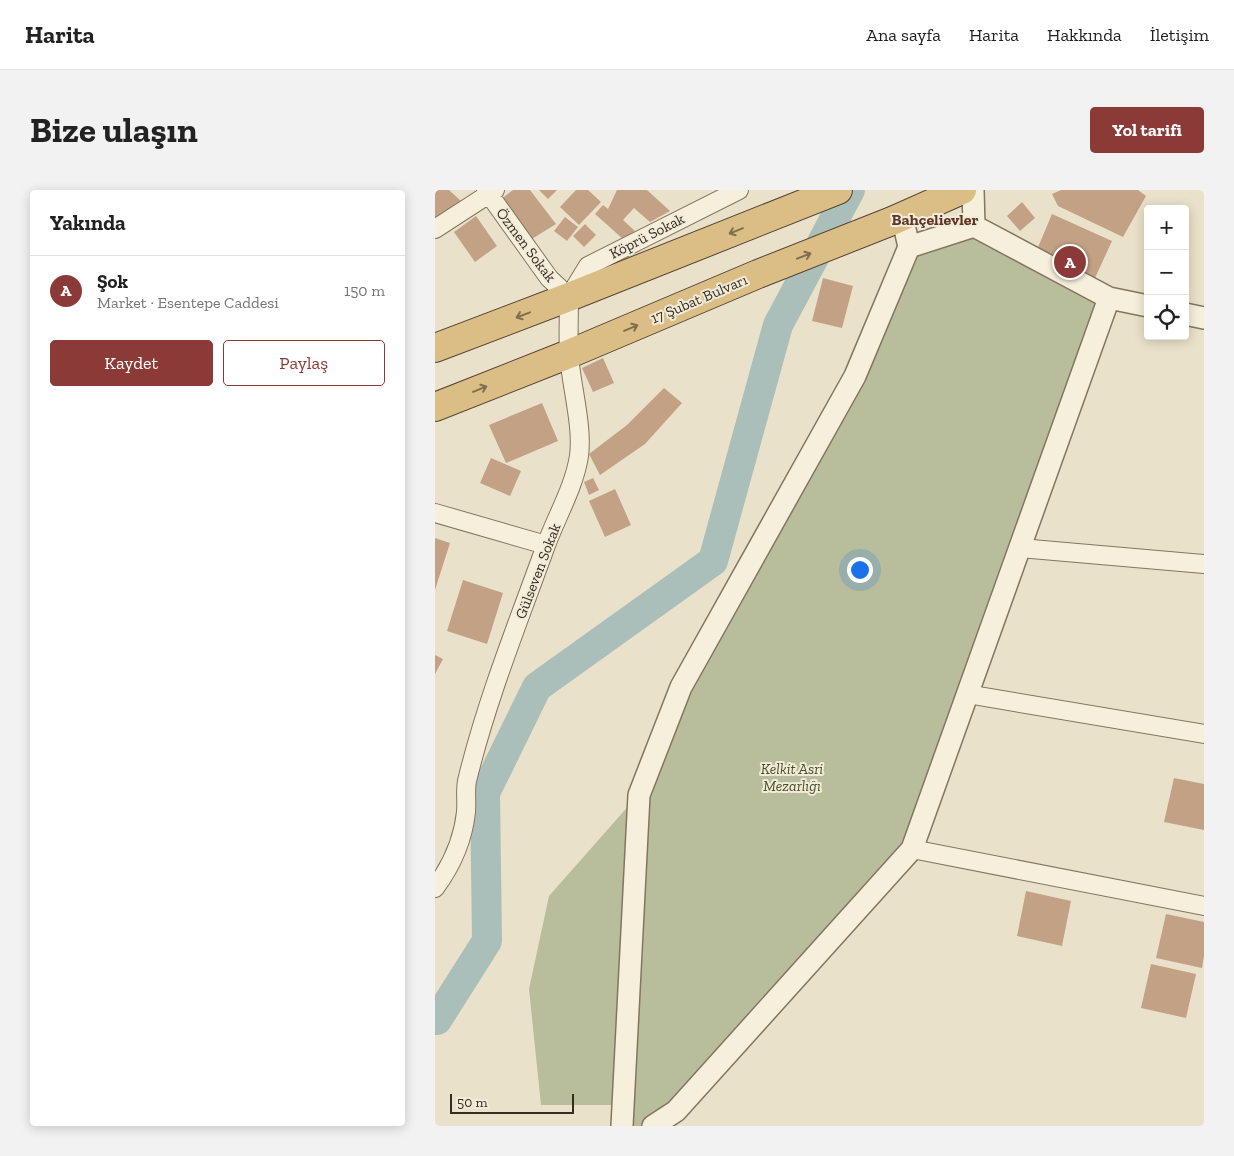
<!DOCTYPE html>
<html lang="tr">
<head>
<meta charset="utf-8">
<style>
	:root { --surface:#fff; --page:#f2f2f2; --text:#222; --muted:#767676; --line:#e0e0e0; --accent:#8c3a37 }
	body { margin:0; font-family:"Zilla Slab",serif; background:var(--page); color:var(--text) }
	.controls { position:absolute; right:15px; top:15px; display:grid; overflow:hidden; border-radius:5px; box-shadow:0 2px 12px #0003 }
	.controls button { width:45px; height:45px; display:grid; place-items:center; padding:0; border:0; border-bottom:1px solid var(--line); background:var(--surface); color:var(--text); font:25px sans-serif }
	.scale { position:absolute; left:15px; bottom:12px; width:124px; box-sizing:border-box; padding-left:5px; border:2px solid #362d22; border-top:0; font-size:14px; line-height:18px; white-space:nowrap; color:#362d22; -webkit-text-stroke:4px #f2ebd8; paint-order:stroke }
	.you { position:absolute; left:424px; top:379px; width:18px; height:18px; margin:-12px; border:4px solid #fff; border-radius:50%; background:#1a73e8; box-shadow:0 0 0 8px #1a73e833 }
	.badge { display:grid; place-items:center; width:32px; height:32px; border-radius:50%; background:var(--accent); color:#fff; font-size:16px; font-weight:700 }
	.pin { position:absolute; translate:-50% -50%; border:2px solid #fff; box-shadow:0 1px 5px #0006 }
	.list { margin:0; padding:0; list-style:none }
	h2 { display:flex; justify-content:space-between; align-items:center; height:65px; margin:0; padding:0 20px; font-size:21px }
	h2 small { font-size:16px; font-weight:400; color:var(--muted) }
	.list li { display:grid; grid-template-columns:32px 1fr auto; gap:15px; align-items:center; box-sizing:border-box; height:70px; padding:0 20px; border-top:1px solid var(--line) }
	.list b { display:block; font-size:19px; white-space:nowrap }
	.list p { margin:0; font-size:16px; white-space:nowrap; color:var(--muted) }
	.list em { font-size:16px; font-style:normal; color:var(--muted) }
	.actions { display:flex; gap:10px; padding:15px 20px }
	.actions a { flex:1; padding:11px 0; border:1px solid var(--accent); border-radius:5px; text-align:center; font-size:18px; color:var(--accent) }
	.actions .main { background:var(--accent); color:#fff }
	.icon { flex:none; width:28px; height:28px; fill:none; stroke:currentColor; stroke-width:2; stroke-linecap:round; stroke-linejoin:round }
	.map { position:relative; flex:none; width:769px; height:936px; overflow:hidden; border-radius:5px }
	header { display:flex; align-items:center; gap:30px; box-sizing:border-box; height:70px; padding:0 25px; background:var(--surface); border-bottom:1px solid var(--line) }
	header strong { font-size:24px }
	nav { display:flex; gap:28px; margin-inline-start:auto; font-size:18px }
	.intro { display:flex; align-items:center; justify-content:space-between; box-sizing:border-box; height:120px; padding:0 30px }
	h1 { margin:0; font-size:35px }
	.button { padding:12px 22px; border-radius:5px; background:var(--accent); color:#fff; font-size:18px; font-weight:700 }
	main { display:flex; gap:30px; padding:0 30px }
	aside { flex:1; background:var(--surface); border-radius:5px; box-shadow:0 2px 12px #0003 }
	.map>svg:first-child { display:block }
	.cemetery { fill:#b8bd9c }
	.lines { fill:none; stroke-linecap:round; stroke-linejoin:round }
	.river { stroke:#aabfb9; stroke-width:30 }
	.building { fill:#c3a184 }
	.minor-casing { stroke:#847560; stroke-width:20 }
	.tertiary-casing { stroke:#847560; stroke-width:24 }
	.trunk-casing { stroke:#534334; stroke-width:30 }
	.minor { stroke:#f5efdc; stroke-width:18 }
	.tertiary { stroke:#f5efdc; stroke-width:21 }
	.trunk { stroke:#dbbd86; stroke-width:28 }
	.oneway { stroke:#806e4f }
	.labels { text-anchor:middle; stroke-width:4; stroke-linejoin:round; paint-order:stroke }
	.street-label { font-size:15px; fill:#362d22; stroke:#f2ebd8 }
	.park-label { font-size:15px; font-style:italic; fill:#45502b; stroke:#f2ebd8 }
	.neighbourhood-label { font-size:16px; font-weight:bold; fill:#5e3426; stroke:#f2ebd8 }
</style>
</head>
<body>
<header>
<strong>Harita</strong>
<nav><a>Ana sayfa</a><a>Harita</a><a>Hakkında</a><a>İletişim</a></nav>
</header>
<div class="intro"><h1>Bize ulaşın</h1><a class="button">Yol tarifi</a></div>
<main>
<aside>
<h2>Yakında<small></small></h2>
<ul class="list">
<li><span class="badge">A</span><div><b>Şok</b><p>Market · Esentepe Caddesi</p></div><em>150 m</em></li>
</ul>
<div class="actions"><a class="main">Kaydet</a><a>Paylaş</a></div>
</aside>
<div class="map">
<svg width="769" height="936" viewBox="0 0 769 936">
	<rect width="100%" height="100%" fill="#eae1ca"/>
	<!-- cemetery -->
	<path class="cemetery" d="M539 36 674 108 477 659 218 936H187L188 915H106L94 799 114 706 204 604 246 497 420 186 474 57Z"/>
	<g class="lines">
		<!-- river -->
		<path class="river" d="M0 830H2L52 751 50 603 102 497 278 371 343 135 415 0"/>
	</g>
	<!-- building -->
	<path class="building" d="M0 0H14L26 11 5 32 0 27Z
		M78 0H95L121 34 92 52 65 10Z
		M104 0H122L113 9Z
		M141 0H153L166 12 144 35 125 17Z
		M182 0H212L235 21 215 32 199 18 188 30 200 41 188 49 160 24 168 15 173 19Z
		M626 0H703L711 6 688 47 623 16 617 4Z
		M587 12 600 28 585 41 572 26Z
		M617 24 677 51 660 88 601 62Z
		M41 26 62 56 40 72 19 42Z
		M130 27 143 37 132 51 119 41Z
		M150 34 161 45 149 57 138 46Z
		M388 88 418 96 407 138 377 131Z
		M168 168 179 193 158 202 147 178Z
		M229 198 247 213 210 254 165 285 154 264 192 235Z
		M107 213 123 251 71 273 54 235Z
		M56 268 86 281 75 306 45 293Z
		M158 288 164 300 154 305 149 292Z
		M180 299 196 335 170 347 154 311Z
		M0 348 15 353 0 400Z
		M28 390 68 403 52 454 12 441Z
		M0 465 8 469 0 484Z
		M739 588 769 594V640L729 632Z
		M591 701 636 711 627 756 582 746Z
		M731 724 769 732V766L767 778 721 768Z
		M716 774 761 784 751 828 706 818Z"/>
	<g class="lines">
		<defs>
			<path id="minor" d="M51 0 114 88 134 107
				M0 39 60 0
				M134 107 153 76 304 0
				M0 323 111 355
				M585 358 769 374
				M532 504 769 544
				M477 659 769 716
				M0 698C17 675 28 650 31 622 32 612 30 601 32 591 51 512 82 435 110 358 121 327 139 298 144 266 148 235 136 196 134 164 133 146 134 126 134 107"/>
			<path id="tertiary" d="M538 0 539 36 674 108 713 116
				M474 57 539 36
				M750 124 769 128
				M187 936 204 605 246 497 420 186 474 57 467 26
				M218 936 241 921 477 659 674 108"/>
			<path id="trunk" d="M0 158 134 107 403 0
				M0 217 134 164 323 84 457 31 527 0"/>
		</defs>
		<!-- minor casing -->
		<use href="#minor" class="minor-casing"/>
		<!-- tertiary casing -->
		<use href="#tertiary" class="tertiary-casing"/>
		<!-- trunk casing -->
		<use href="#trunk" class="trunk-casing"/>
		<!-- minor -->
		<use href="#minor" class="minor"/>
		<!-- tertiary -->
		<use href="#tertiary" class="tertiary"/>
		<!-- trunk -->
		<use href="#trunk" class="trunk"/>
	</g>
	<!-- one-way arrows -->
	<defs><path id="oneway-shaft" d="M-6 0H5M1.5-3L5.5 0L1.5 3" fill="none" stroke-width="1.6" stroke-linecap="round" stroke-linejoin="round" transform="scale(1.25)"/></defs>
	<g class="oneway">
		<use href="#oneway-shaft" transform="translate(301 41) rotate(158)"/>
		<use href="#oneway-shaft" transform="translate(369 66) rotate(-21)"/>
		<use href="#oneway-shaft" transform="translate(88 125) rotate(159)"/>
		<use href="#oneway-shaft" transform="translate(196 138) rotate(-23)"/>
		<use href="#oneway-shaft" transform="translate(45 199) rotate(-22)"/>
	</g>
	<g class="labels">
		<!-- street labels -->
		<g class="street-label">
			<text transform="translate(212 46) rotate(-27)" y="5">Köprü Sokak</text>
			<text transform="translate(91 55) rotate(53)" y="5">Özmen Sokak</text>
			<text transform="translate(264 109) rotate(-23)" y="5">17 Şubat Bulvarı</text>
			<text transform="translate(103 381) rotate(-69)" y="5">Gülseven Sokak</text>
		</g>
		<!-- park labels -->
		<g class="park-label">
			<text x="357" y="584">Kelkit Asri<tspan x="357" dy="17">Mezarlığı</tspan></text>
		</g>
		<!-- neighbourhood labels -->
		<g class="neighbourhood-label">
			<text x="500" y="35">Bahçelievler</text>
		</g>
	</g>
</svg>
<div class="controls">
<button>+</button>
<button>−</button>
<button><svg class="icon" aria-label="locate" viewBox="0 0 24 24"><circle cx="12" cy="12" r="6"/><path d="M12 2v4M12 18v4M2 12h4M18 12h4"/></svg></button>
</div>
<div class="scale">50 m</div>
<div class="you"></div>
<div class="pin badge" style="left:635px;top:72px">A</div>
</div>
</main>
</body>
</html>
